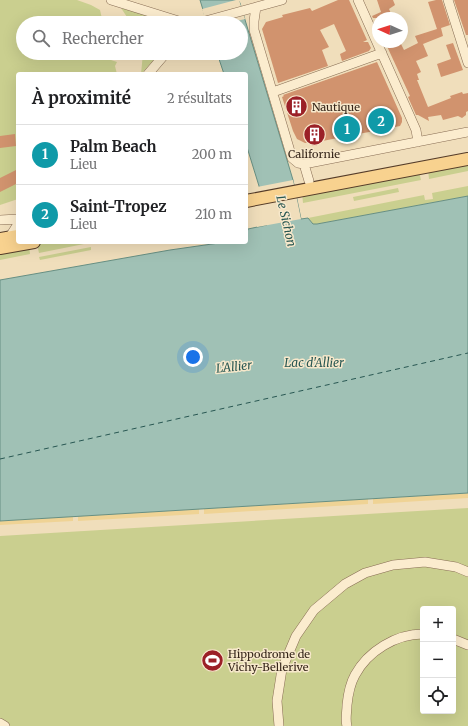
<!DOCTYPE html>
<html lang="fr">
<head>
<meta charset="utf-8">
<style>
	:root { --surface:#fff; --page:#f6f6f6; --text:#202124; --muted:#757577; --line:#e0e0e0; --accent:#9b2027 }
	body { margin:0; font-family:Merriweather,serif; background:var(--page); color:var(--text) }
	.controls { position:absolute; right:12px; bottom:12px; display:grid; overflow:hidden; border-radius:4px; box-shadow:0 4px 16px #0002 }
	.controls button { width:36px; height:36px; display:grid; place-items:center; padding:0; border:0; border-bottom:1px solid var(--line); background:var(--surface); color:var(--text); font:20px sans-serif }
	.compass { position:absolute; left:372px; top:12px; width:36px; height:36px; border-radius:50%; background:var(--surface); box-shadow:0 4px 16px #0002; rotate:273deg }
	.you { position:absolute; left:193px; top:357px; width:14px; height:14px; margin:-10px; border:3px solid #fff; border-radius:50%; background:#1a73e8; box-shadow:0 0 0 6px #1a73e833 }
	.badge { display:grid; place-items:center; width:26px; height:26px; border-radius:50%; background:var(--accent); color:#fff; font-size:13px; font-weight:700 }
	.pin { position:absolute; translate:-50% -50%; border:2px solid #fff; box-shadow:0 1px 4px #0006 }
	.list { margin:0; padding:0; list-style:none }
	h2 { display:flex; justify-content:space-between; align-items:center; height:52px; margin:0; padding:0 16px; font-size:17px }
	h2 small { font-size:13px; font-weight:400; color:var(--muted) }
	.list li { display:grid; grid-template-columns:26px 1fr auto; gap:12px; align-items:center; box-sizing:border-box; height:60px; padding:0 16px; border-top:1px solid var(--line) }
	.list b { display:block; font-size:15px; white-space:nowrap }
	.list p { margin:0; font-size:13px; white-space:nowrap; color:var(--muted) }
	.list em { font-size:13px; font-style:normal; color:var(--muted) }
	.icon { flex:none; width:22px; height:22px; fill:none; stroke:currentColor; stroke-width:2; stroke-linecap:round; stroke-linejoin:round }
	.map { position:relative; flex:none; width:468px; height:726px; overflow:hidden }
	.search { position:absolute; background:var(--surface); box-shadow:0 4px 16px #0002; left:16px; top:16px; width:232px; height:44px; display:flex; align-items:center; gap:10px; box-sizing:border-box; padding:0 14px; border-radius:22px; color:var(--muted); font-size:15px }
	.panel { position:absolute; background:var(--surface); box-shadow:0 4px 16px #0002; left:16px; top:72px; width:232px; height:172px; border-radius:4px }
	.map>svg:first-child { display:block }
	.green { fill:#cacf8f; fill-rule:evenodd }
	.sand { fill:#efd395 }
	.water { fill:#a0c1b5; stroke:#678f83 }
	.pier { fill:#f0debb }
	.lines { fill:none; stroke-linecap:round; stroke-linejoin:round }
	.ferry { stroke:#285752; stroke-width:1; stroke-dasharray:5 4; stroke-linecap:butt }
	.building { fill:#d1936e }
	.minor-casing { stroke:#886d54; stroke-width:10 }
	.major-casing { stroke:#553c29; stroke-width:14 }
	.minor { stroke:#fbecce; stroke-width:9 }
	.major { stroke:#f8d28f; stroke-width:12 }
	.labels { text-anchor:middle; stroke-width:3; stroke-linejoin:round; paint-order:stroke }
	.poi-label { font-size:11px; fill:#36261a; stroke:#f7e8cb; text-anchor:start }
	.water-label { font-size:12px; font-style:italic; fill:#285752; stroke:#f7e8cb }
</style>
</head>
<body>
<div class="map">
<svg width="468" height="726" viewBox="0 0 468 726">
	<rect width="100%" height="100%" fill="#f0debb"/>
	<!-- green -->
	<path class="green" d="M0 0H77L91 5 100 10 103 23H23V53H104L108 59 117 62 115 66 117 74H18V199L0 205Z
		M121 8 172 23H131Z
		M143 53H160L141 74Z
		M468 162V171L429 179 428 169Z
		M419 171 421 180 303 203 302 193Z
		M468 186V196L317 224H313L308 218 424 195 425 200 433 199 432 193Z
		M398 188 399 192 354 201 353 197Z
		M46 242H94L39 253 37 244Z
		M29 245 30 254 0 260V251Z
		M91 247V250L40 260 39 257Z
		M468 508V726H0V536ZM423 609H453V711H423Z"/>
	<!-- sand -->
	<path class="sand" d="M468 493V498L373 504V499Z
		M368 499V504L204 514V509Z
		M199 509V514L78 521V516Z
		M73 516V521L0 525V521Z"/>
	<!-- water -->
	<path class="water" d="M200 0H238L240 3 293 180 301 219 308 218 313 224H317L468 196V493L0 521V280L170 250 226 242H246V236L248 229 267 225 259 186 246 144V74H224L217 53H241V23H207Z"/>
	<!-- pier -->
	<path class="pier" d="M236 0H239L245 19 229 23H206L202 9Z
		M293 180 301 219 257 227V225L264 224 257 187Z"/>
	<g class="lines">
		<!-- ferry -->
		<path class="ferry" d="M0 459 468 353"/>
	</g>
	<!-- building -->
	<path class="building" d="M338 0H349L367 40 363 42H368L371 48 369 51 342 61 340 54 346 51 334 24 320 30 329 47 322 50 328 66 278 83 262 29 266 22 283 17 282 15 310 8 312 11Z
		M377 0H393L395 5 389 9 393 18H373L372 16 381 12Z
		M436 0H442L450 25 441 28 443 36 423 44 428 56 416 61 421 72 417 74 419 80H417L428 107 451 98 450 96 462 92 463 94 468 93V111L466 112V115L462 118 458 116 443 120 441 115 428 117 429 121 418 115H416L408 97 410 96 385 42H400L404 50 418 43 415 36 437 29 428 2Z
		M454 0H468V35H466Z
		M453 43 463 70 441 77 437 64 451 59 446 45Z
		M377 62 402 118V122L400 126 312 143H305L297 139 293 131 282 97 284 96 283 95Z
		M15 134 16 146 0 148V136Z
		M18 169V183L0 192V178Z"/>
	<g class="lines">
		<defs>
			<path id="minor" d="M111 0 185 23
				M358 0 416 130 418 142
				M448 0 468 63
				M256 7 254 21V30L292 158 298 163 304 164 468 132
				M198 23 282 0
				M148 74 166 53
				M273 92 382 53
				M304 164 309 181
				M0 220 18 219
				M11 237V235L18 224
				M453 639 468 645
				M0 723 5 726
				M279 726 277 701 282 669 296 636 314 610 345 584 365 573 393 565 425 562 456 567 468 572
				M347 726C345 719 347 712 347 705 348 695 350 684 355 675 368 651 396 634 423 634"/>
			<path id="major" d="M246 201 468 159
				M0 239 18 236
				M0 248 34 242"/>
		</defs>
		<!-- minor casing -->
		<use href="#minor" class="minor-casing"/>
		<!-- major casing -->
		<use href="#major" class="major-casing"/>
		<!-- minor -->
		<use href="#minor" class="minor"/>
		<!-- major -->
		<use href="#major" class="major"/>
	</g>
	<!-- icons -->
	<defs>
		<symbol id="building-disc" viewBox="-11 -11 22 22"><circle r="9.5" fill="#9b2027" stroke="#f7e8cb"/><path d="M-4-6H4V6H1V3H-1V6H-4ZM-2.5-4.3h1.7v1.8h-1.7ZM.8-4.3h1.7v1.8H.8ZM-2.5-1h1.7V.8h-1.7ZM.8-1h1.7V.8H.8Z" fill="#fff"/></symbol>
		<symbol id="stadium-disc" viewBox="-11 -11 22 22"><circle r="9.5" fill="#9b2027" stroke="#f7e8cb"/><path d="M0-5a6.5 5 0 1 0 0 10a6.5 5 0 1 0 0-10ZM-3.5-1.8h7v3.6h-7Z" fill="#fff"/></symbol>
	</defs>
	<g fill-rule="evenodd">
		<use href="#building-disc" x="284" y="94" width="25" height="25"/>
		<use href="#building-disc" x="302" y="122" width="25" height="25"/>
		<use href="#stadium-disc" x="200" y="648" width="25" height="25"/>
	</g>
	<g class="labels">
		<!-- poi labels -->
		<g class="poi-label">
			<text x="312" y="111">Nautique</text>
			<text x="314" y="158" text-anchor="middle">Californie</text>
			<text x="228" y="658">Hippodrome de<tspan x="228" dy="13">Vichy-Bellerive</tspan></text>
		</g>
		<!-- water labels -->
		<g class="water-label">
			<text transform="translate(286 221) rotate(77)" y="4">Le Sichon</text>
			<text x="314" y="367">Lac d'Allier</text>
			<text transform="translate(234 367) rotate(-6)" y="4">L'Allier</text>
		</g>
	</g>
</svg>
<div class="controls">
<button>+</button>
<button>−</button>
<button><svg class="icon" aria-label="locate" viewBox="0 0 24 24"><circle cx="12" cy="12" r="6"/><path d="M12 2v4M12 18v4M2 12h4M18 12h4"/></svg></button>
</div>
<svg class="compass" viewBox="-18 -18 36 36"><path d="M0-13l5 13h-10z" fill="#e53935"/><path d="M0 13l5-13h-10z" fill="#757577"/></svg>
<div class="you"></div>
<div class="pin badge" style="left:347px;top:129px;background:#0f9aa8">1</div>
<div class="pin badge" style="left:381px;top:121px;background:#0f9aa8">2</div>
<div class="search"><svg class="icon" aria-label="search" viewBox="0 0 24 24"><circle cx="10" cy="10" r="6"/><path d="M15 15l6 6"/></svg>Rechercher</div>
<section class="panel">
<h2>À proximité<small>2 résultats</small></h2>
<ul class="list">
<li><span class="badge" style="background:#0f9aa8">1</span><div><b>Palm Beach</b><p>Lieu</p></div><em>200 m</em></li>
<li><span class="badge" style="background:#0f9aa8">2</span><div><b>Saint-Tropez</b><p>Lieu</p></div><em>210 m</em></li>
</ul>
</section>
</div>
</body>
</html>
